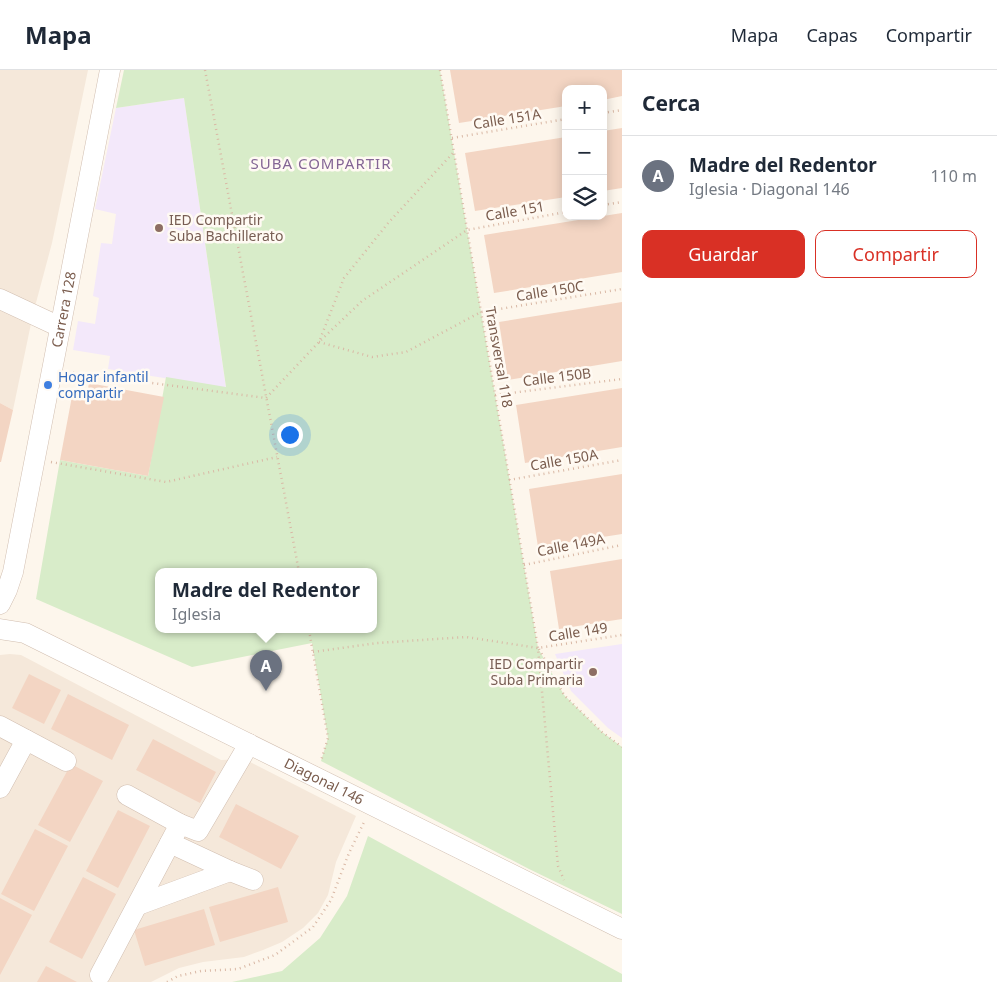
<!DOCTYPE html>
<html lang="es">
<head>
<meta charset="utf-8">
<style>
	:root { --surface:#fff; --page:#f2f2f3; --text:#1f2937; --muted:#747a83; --line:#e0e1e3; --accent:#d93025 }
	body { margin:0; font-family:"Noto Sans",sans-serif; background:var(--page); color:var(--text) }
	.controls { position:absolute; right:15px; top:15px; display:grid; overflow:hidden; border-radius:10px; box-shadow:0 2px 12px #0003 }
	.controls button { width:45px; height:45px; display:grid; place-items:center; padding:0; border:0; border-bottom:1px solid var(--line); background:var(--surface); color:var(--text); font:25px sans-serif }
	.you { position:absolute; left:289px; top:364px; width:18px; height:18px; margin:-12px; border:4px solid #fff; border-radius:50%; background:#1a73e8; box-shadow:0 0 0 8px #1a73e833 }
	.badge { display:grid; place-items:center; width:32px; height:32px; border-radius:50%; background:var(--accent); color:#fff; font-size:16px; font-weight:700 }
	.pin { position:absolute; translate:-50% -41px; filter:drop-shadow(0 1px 2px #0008) }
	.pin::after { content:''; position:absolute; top:26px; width:18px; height:15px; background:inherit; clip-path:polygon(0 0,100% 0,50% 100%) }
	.popup { position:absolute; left:155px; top:498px; width:222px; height:65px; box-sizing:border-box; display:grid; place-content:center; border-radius:10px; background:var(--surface); filter:drop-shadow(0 1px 4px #0005); font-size:16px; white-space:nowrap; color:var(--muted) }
	.popup b { font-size:19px; color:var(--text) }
	.popup::after { content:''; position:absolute; left:50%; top:100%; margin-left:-10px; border:10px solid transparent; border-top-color:var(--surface) }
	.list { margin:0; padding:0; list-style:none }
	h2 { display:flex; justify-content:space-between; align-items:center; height:65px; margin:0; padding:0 20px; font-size:21px }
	h2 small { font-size:16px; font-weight:400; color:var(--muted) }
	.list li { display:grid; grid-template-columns:32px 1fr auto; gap:15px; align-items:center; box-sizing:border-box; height:80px; padding:0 20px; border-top:1px solid var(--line) }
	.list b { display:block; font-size:19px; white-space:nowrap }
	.list p { margin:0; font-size:16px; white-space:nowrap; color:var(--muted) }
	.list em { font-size:16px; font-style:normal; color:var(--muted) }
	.actions { display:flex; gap:10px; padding:15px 20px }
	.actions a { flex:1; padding:11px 0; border:1px solid var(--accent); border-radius:10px; text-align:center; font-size:18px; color:var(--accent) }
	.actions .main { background:var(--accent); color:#fff }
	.icon { flex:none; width:28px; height:28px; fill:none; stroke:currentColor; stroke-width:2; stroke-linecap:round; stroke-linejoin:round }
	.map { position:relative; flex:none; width:622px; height:912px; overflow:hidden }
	header { display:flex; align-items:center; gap:30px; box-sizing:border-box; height:70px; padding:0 25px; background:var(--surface); border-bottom:1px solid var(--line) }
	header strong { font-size:24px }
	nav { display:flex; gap:28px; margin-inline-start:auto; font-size:18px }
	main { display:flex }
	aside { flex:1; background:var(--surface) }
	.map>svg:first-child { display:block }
	.residential { fill:#f5e8da }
	.education { fill:#f3e8fa }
	.green { fill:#d8ecc9; fill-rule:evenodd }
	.building { fill:#f3d5c3 }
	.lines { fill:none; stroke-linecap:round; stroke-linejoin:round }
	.minor-casing { stroke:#d1beb0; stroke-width:21 }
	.path { stroke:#d9b8a5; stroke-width:2.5; stroke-dasharray:1 4; stroke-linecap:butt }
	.minor { stroke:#fff; stroke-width:20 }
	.education-dot { fill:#8d6e63; stroke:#fffaf3; stroke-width:2 }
	.shop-dot { fill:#3f7fe0; stroke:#fffaf3; stroke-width:2 }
	.labels { text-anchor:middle; stroke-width:5; stroke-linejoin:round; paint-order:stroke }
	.street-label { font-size:14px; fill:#7a5c4d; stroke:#fffaf3 }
	.education-label { font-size:14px; fill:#785e54; stroke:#fffaf3; text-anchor:start }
	.shop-label { font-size:14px; fill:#366cbe; stroke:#fffaf3; text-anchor:start }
	.neighbourhood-label { font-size:15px; letter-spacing:1px; fill:#846695; stroke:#fffaf3 }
</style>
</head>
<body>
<header>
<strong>Mapa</strong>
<nav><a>Mapa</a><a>Capas</a><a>Compartir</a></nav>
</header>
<main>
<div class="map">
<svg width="622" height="912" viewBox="0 0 622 912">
	<rect width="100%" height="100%" fill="#fdf6ec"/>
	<!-- residential -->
	<path class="residential" d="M0 0H88L52 173 33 244 13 340 0 333Z
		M10 584 21 585 221 690 243 689 250 692 356 746 336 792 328 825 318 843 303 858 282 872 263 880 244 887 203 892 179 898 151 912H0V585Z"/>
	<!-- education -->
	<path class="education" d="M184 28 226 318 108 299 110 286 73 280 78 251 95 254 99 228 93 226 101 173 112 174 116 144 95 139 116 38Z
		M622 574V668L608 658 571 621 555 584Z"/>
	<!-- green -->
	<path class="green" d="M124 0H440L538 578 564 625 602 662 622 677V844L529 799 321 691 328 668 312 573 192 597 36 529 60 390 148 406 166 307 226 317 184 28 116 38ZM158 502H374V560H158Z
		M368 766 622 904V912H232L282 901 320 868 347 826Z"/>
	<!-- building -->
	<path class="building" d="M450 0H622V26L603 30V19H566V36L459 53Z
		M622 58V118L603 121V61Z
		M566 67V127L475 141 465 83Z
		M622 143V202L494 223 484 165Z
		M622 232V291L508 310 499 252Z
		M89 313 164 327 148 406 60 390 73 321 87 324Z
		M622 318V377L525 393 516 335Z
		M0 333 13 340 1 392H0Z
		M622 404V464L538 477 529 419Z
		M622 489V549L559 559 550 501Z
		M29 604 61 620 44 654 12 638Z
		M68 624 129 655 112 690 51 659Z
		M153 669 216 702 200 733 136 700Z
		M71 694 103 711 70 772 38 755Z
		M236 734 299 766 281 799 219 767Z
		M118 740 150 756 118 818 86 801Z
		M35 759 68 776 34 841 1 824Z
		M83 807 116 824 82 889 49 872Z
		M278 817 288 852 220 872 209 837Z
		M0 828 32 845 0 905Z
		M204 839 215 875 145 896 134 860Z
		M46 896 77 912H37Z"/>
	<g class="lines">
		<defs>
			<g id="minor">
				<path d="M0 229 60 257"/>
				<path id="s1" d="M0 534 7 520 13 502 110 0"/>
				<path id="s2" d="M0 559 25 563 622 859"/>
				<path d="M0 656 66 691"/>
				<path d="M0 718 26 670"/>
				<path d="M127 725 180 754"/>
				<path d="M170 773 230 801 253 810"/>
				<path d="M138 835 230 801"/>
				<path d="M100 905 180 754 198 761 249 674"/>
			</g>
		</defs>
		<!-- minor casing -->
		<use href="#minor" class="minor-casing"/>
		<!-- path -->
		<path class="path" d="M205 0 299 502
			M440 0 538 578 558 796 564 810
			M603 43 622 40
			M452 68 566 49
			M603 135 622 132
			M321 270 362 231 467 160 566 142
			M319 272 372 287 406 282 481 242 622 219
			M68 302 266 328 319 272 344 208 389 152 453 83
			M495 325 622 309
			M51 392 166 412 277 387
			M509 410 622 390
			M524 495 622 475
			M309 560 328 668 321 691
			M539 579 564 625 602 662 622 677
			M313 582 377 573 466 567 538 578 622 565
			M167 912 178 906 201 901 238 899 275 885 313 857 331 830 349 783 365 750"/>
		<!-- minor -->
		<use href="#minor" class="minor"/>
	</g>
	<!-- markers -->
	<g class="education-dot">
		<circle cx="159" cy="158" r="5"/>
		<circle cx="593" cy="602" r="5"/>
	</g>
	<circle class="shop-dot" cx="48" cy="315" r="5"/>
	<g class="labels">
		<!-- street labels -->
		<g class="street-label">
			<text transform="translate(507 49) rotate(-9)" y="5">Calle 151A</text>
			<text transform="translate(515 141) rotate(-10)" y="5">Calle 151</text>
			<text transform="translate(550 221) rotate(-9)" y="5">Calle 150C</text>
			<text dy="5" stroke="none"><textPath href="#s1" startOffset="302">Carrera 128</textPath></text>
			<text transform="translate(499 287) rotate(80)" y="5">Transversal 118</text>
			<text transform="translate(557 307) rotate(-7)" y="5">Calle 150B</text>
			<text transform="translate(564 390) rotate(-10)" y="5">Calle 150A</text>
			<text transform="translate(571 475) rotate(-11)" y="5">Calle 149A</text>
			<text transform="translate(578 562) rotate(-9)" y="5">Calle 149</text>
			<text dy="5" stroke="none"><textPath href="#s2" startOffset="359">Diagonal 146</textPath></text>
		</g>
		<!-- education labels -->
		<g class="education-label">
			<text x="169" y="155">IED Compartir<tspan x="169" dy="16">Suba Bachillerato</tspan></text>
			<text x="583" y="599" text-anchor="end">IED Compartir<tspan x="583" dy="16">Suba Primaria</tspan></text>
		</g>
		<!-- shop labels -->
		<g class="shop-label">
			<text x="58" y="312">Hogar infantil<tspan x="58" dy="16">compartir</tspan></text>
		</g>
		<!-- neighbourhood labels -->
		<g class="neighbourhood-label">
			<text x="321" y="99">SUBA COMPARTIR</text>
		</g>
	</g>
</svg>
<div class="controls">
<button>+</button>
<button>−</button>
<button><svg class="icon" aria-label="layers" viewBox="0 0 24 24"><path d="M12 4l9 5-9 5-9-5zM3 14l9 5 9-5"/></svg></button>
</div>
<div class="you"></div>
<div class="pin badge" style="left:266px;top:621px;background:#6b7280">A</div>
<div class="popup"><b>Madre del Redentor</b>Iglesia</div>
</div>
<aside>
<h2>Cerca<small></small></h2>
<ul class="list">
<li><span class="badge" style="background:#6b7280">A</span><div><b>Madre del Redentor</b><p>Iglesia · Diagonal 146</p></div><em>110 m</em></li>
</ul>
<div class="actions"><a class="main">Guardar</a><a>Compartir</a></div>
</aside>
</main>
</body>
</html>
